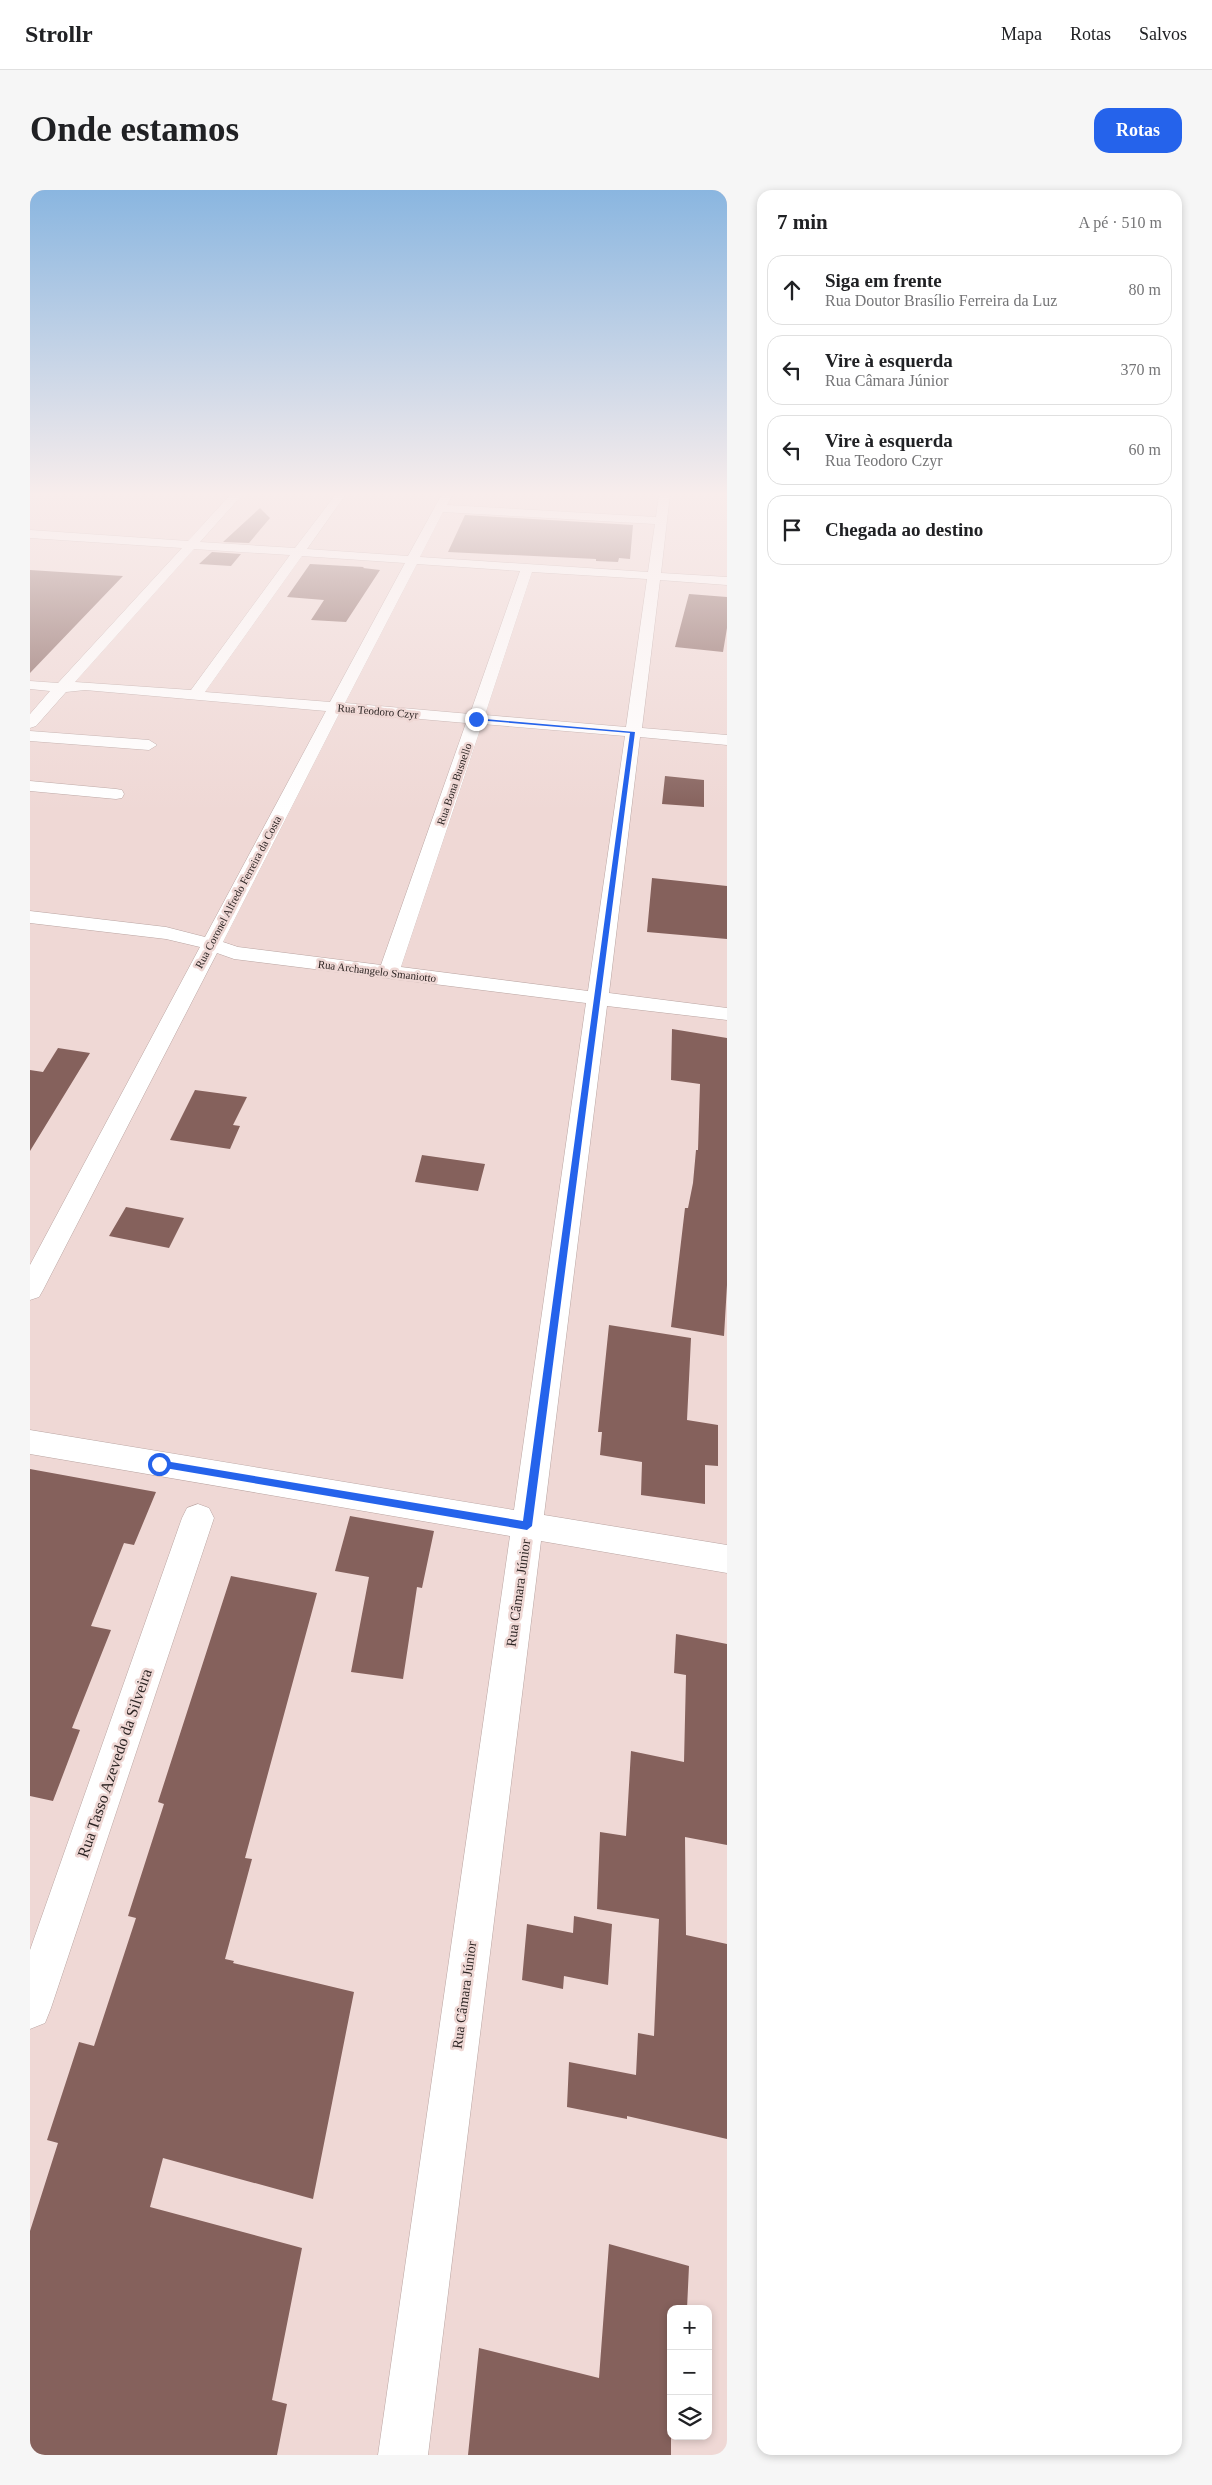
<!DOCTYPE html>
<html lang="pt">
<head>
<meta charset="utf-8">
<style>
	:root { --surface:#fff; --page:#f6f6f6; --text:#202124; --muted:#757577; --line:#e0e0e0; --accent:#2563eb }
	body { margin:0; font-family:Georgia,serif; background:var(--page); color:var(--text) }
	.controls { position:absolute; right:15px; bottom:15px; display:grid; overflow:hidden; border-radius:10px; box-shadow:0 2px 8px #0003 }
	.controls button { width:45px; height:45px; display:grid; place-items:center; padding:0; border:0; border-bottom:1px solid var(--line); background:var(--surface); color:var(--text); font:25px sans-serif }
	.stop { position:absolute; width:15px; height:15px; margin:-11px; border:4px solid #2563eb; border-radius:50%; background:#fff }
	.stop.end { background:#2563eb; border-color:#fff; box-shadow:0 1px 5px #0008 }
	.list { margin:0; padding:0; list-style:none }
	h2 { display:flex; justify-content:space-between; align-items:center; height:65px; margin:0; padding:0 20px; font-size:21px }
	h2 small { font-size:16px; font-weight:400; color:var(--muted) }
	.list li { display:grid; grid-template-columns:32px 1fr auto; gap:15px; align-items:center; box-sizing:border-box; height:70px; margin:0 10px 10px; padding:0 10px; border:1px solid var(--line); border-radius:15px }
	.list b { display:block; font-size:19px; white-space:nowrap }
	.list p { margin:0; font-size:16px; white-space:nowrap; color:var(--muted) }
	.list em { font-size:16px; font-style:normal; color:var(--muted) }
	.icon { flex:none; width:28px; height:28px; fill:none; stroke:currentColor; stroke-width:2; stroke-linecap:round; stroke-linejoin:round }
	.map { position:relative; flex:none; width:697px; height:2265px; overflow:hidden; border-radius:15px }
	header { display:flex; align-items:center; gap:30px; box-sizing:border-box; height:70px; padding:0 25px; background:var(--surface); border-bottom:1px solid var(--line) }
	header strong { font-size:24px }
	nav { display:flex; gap:28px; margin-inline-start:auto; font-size:18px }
	.intro { display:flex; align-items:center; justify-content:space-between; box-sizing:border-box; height:120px; padding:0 30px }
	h1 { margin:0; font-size:35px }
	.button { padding:12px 22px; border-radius:15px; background:var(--accent); color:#fff; font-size:18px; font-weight:700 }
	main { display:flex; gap:30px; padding:0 30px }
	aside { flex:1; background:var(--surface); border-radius:15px; box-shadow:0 2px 8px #0003 }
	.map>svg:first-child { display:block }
	.building { fill:#85615c }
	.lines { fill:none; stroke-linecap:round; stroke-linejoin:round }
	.street-casing { stroke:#baa5a2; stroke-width:1 }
	.street { fill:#fff; fill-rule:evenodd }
	.route { fill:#2563eb }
	.labels { text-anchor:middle; stroke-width:5; stroke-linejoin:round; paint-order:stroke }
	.far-street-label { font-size:11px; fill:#2c2423; stroke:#efd8d5 }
	.street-label { font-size:14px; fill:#2c2423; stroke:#efd8d5 }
	.near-street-label { font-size:16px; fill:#2c2423; stroke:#efd8d5 }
</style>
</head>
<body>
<header>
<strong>Strollr</strong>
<nav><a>Mapa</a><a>Rotas</a><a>Salvos</a></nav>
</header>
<div class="intro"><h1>Onde estamos</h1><a class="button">Rotas</a></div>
<main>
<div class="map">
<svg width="697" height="2265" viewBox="0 0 697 2265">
	<rect width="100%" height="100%" fill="#efd8d5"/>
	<!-- building -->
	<path class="building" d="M230 318 240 328 219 353 193 352Z
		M435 325 603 335 600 369 589 368 588 372 566 371V369L418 362Z
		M182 362 211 364 201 376 169 374Z
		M280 374 334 377 333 378 350 380 316 432 281 430 294 410 257 407Z
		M0 380 93 386 0 483Z
		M659 404 697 407V438L693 462 645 457Z
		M635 586 674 590V617L632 614Z
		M622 688 697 696V749L617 742Z
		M642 839 697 848V1095L694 1146 641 1137 655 1018H658L663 993 666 960H668L670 894 641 890Z
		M28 858 60 863 0 961V880L13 882Z
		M165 900 217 907 203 935 210 936 200 959 140 950Z
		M392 965 455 974 448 1001 385 992Z
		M96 1017 154 1028 139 1058 79 1046Z
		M579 1135 661 1148 657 1230 688 1235V1276L675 1275V1314L611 1305 612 1272 570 1265 572 1242H568Z
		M0 1279 126 1302 104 1355 94 1353 61 1436 81 1440 42 1538 50 1540 23 1611 0 1606Z
		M320 1326 404 1341 392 1398 387 1397 373 1489 321 1482 339 1387 305 1381Z
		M201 1386 287 1403 215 1668 222 1669 195 1769 204 1771 203 1773 324 1802 283 2009 133 1968 120 2017 272 2058 242 2210 257 2214 247 2265H0V2041L28 1953 17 1950 49 1852 64 1856 106 1728 98 1726 134 1614 128 1612Z
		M646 1444 697 1454V1655L655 1647 656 1745 697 1754V1949L597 1926V1929L537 1917 539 1872 606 1885 608 1843 624 1846 629 1729 567 1719 570 1642 596 1646 601 1561 654 1572 656 1485 644 1483Z
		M544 1726 582 1734 578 1795 534 1786 533 1799 492 1790 497 1734 543 1743Z
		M579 2054 659 2076 657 2119H641V2265H438L449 2158 569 2188Z"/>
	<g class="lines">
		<defs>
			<path id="street" d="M201 304H213L170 352 265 358 306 304H316L277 359 378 366 412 304H423L417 315 626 327 629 304H640L631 383 697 387V395L630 390 612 538 697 545V555L610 547 579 803 697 818V830L577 816 514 1325 697 1355V1383L511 1351 398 2265H348L480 1346 0 1264V1240L484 1320 556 813 204 769 187 763 13 1100 9 1107 0 1110V1075L170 757 136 749 0 733V721L136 737 175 747 296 521 55 500 36 502 6 536 0 538V524L20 501 0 499V491L28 493 152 358 0 348V340L158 351ZM413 322 625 334 618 382 390 367ZM164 359 260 365 161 500 45 492ZM272 366 375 373 300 512 175 502ZM387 374 490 381 440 524 315 513ZM502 382 617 389 596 537 455 525ZM310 522 436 533 351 775 208 757 193 752ZM452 534 595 546 558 801 371 777Z
				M0 541 119 550 127 555 119 560 0 551Z
				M0 591 86 599 92 600 94 604 92 608 86 609 0 601Z
				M168 1314 179 1318 184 1328 21 1818 15 1833 0 1839V1760L152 1328 157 1318Z"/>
		</defs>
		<!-- street casing -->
		<use href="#street" class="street-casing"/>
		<!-- street -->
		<use href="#street" class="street"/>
	</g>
	<!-- sky -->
	<linearGradient id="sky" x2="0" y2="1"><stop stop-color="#8ab6e0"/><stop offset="0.49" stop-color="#f8edec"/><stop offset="1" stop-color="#f8edec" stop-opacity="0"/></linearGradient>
	<rect width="697" height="621" fill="url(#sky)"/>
	<!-- route -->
	<path class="route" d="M444 528 605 542 502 1336 497 1340 129 1277 125 1274 129 1270 493 1331 600 543 446 530Z"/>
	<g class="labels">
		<!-- far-street labels -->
		<g class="far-street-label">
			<text transform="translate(348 521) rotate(5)" y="4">Rua Teodoro Czyr</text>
			<text transform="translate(424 594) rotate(-71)" y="4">Rua Bona Busnello</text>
			<text transform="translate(208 702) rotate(-62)" y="4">Rua Coronel Alfredo Ferreira da Costa</text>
			<text transform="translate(347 781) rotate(7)" y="4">Rua Archangelo Smaniotto</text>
		</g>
		<!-- street labels -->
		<g class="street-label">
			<text transform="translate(488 1403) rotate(-82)" y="5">Rua Câmara Júnior</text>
			<text transform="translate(434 1805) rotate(-82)" y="5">Rua Câmara Júnior</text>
		</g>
		<!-- near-street labels -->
		<g class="near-street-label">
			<text transform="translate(84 1573) rotate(-71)" y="6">Rua Tasso Azevedo da Silveira</text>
		</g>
	</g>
</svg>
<div class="controls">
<button>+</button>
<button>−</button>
<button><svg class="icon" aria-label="layers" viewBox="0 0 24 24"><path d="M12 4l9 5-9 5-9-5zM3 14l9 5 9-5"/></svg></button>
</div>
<div class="stop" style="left:129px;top:1274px"></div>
<div class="stop end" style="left:446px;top:529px"></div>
</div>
<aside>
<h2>7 min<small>A pé · 510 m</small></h2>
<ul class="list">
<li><svg class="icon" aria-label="ahead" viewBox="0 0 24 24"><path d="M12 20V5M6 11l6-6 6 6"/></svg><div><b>Siga em frente</b><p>Rua Doutor Brasílio Ferreira da Luz</p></div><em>80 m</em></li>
<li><svg class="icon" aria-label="left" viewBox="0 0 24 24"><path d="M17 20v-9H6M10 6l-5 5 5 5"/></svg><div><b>Vire à esquerda</b><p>Rua Câmara Júnior</p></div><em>370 m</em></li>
<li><svg class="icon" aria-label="left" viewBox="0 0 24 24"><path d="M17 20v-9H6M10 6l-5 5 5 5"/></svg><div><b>Vire à esquerda</b><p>Rua Teodoro Czyr</p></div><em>60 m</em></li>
<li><svg class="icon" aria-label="arrive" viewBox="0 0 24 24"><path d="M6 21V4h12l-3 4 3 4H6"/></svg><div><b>Chegada ao destino</b></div></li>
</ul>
</aside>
</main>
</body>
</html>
